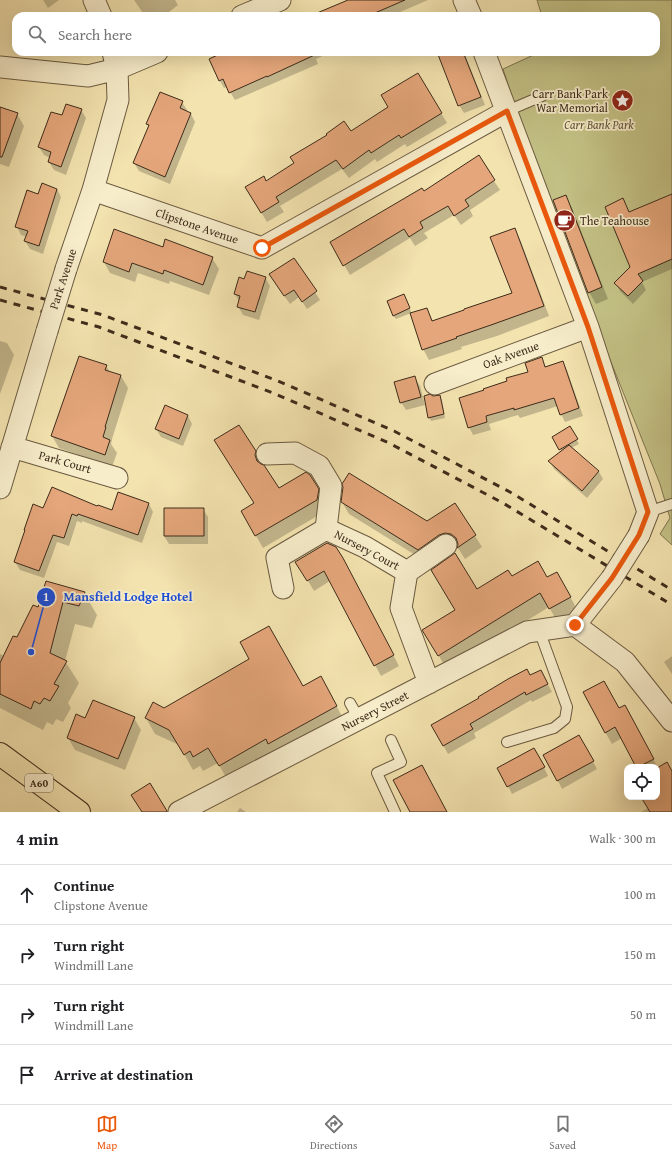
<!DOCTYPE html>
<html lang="en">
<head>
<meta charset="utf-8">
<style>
	:root { --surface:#fff; --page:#f6f6f6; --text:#202124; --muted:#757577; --line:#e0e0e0; --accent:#ea580c }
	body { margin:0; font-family:"Gentium Book Plus",serif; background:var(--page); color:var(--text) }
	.controls { position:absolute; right:12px; bottom:12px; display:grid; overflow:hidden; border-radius:8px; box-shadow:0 4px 16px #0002 }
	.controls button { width:36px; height:36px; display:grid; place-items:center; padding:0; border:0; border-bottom:1px solid var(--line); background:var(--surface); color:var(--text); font:20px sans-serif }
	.stop { position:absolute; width:12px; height:12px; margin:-9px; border:3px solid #ea580c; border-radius:50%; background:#fff }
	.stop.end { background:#ea580c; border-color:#fff; box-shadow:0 1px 4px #0008 }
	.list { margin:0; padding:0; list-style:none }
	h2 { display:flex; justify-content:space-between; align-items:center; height:52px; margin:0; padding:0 16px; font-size:17px }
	h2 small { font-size:13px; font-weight:400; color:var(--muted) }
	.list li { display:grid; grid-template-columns:26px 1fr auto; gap:12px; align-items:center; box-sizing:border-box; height:60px; padding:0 16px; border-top:1px solid var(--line) }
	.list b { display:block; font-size:15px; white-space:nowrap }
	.list p { margin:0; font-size:13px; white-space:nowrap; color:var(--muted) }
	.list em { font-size:13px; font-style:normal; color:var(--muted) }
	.icon { flex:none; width:22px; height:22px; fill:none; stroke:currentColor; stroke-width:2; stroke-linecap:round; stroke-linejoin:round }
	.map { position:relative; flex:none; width:672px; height:812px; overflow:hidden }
	.search { position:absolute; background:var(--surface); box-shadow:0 4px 16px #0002; left:12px; right:12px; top:12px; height:44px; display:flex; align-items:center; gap:10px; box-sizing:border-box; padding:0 14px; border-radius:12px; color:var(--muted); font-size:15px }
	.sheet { height:292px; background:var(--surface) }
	nav { display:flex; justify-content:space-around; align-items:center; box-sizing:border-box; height:56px; border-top:1px solid var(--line); background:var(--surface); font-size:11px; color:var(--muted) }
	nav a { display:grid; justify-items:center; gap:2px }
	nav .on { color:var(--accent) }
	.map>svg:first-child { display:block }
	.green { fill:#c3c185; stroke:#807650 }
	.shadow { fill:#0003 }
	.building { fill:#e4a67a; stroke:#3e2c1b }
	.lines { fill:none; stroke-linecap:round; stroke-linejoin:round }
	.service-casing { stroke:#6b5a40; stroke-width:12 }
	.minor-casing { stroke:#6b5a40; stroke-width:23 }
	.trunk-casing { stroke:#3e2c1b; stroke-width:24 }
	.service { stroke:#f7edcb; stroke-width:10 }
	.minor { stroke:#f7edcb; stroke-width:21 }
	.trunk { stroke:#f3e3af; stroke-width:22 }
	.rail { stroke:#3e2c1b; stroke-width:3; stroke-dasharray:7 7; stroke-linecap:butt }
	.minor-bridge-casing { stroke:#6b5a40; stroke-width:23; stroke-linecap:butt }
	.minor-bridge { stroke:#f7edcb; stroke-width:21 }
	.route { stroke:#ea580c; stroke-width:5 }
	.labels { text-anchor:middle; stroke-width:3.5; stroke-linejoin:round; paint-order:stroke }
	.shield { fill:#f7edcb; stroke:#766650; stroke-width:1 }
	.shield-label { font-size:11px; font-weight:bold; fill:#3e2c1b }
	.poi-label { font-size:12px; fill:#3e2c1b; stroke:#f7edcb; text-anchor:end }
	.park-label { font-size:12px; font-style:italic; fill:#5f5136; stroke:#f7edcb }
	.street-label { font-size:12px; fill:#3e2c1b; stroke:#f7edcb }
	.leader { fill:none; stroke:#1d4ed8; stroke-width:1.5 }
	.callout-dot { fill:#1d4ed8; stroke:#f7edcb; stroke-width:1.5 }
	.mark-label { font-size:12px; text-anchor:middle; font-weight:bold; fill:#fff }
	.callout-label { font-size:13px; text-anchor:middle; font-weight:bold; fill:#1d4ed8; stroke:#f7edcb; stroke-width:3.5; stroke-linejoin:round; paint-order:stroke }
</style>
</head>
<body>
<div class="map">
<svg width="672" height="812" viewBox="0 0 672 812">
	<rect width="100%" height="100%" fill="#f3e3af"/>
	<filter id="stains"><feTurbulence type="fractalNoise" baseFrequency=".005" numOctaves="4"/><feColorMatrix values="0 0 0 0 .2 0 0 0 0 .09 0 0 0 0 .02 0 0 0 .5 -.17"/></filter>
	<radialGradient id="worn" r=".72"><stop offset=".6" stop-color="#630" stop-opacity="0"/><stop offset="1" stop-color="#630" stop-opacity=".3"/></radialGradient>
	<!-- green -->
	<path class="green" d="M537 0H672V545L660 534 670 518 660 484 547 203 503 69 540 52H656V16H542Z"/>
	<!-- shadow -->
	<path class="shadow" d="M43 0H59L48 8Z
		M134 0H175L178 5 164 16H156L153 12 147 16H145Z
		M350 0H428L391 16H313Z
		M226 52H329V53L316 59 318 64 235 100 227 87 224 88 220 81Z
		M438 52H464L485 105 464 113 459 105Z
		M418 74 447 123 407 147 405 144 377 162 375 159 349 178 342 169 280 206 284 212 267 222 246 187 266 182 351 133 390 108Z
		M182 102 187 110 186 112 191 114 195 122 170 184 139 171 134 163 149 127 147 124Z
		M0 108 17 114 24 126 9 167 0 164Z
		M81 110 86 118 66 175 54 170 49 162 50 158 44 155 39 147 63 117Z
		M478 157 500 190 470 210 473 216 461 225 454 215 424 233 428 238 415 246 410 238 350 275 331 243 424 193Z
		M57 189 61 197 43 254 30 249 25 241 27 237 21 235 17 227 39 195Z
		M672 195V269L642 282 646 290 633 304 620 291 616 283 632 267 623 200 630 213Z
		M565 196 572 208 608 299 596 304 589 292Z
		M514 229 520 239 549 316 497 336 461 347 462 349 429 360 423 349 411 313 396 319 393 315 404 295 412 314 427 309 433 321 513 293Z
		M163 248 212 258 219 269 209 295 170 281 169 284 138 273 135 282 110 273 104 262Z
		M294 259 320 300 307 309 299 297 290 304 275 283Z
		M265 277 270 286 259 320 243 315 238 306 239 301 235 294 245 280Z
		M0 341 7 343 14 355 0 394Z
		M541 358 546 368 563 362 567 370 583 416 565 422 561 414 558 406 520 418 518 415 489 424 491 430 473 435 469 427 509 382 530 372Z
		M106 366 110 372 121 376 128 388 112 439V440L111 444 117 453 112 467 59 448 52 436Z
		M415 378 420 386 425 405 406 410 401 402Z
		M440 396 442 400 445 418 431 421 429 417 433 397Z
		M188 416 192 424 183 446 161 437 156 429Z
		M570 428 579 444 571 448 599 472 603 479 587 498 554 469 550 462 562 452 553 437Z
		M255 452 279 490 310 476 325 502 324 512 263 548 242 511 255 504Z
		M119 493 149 504 153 512 142 543 82 521V523L77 521 69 546 57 542 44 578 20 570 15 562 43 509 98 507 112 511Z
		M342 502 427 522 455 504 482 547 465 559 458 548 459 545 452 544 425 561 349 514Z
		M203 509 208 517V544H169L164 536Z
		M297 562 349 570 399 666 381 676 330 581 314 591Z
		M557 573 578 611 558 623 549 607 447 670 432 644 456 611 477 591 511 577 547 578Z
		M84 593 97 615 92 628 75 624 65 661 79 683 68 703 71 708 63 722 56 719 53 725 47 722 43 730 0 708V654L4 656 39 608Z
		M672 656V674L664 662Z
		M530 676 545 679 552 692 532 702 531 700 474 733 476 738 448 754 432 725Z
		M303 687 329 692 345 722 228 781 218 763 203 771 200 766 193 770 179 745 155 734 146 718 164 709Z
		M619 709 631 717 658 768 672 773V812H641L648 808 642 797H657V767H637L622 738 612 744 605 732Z
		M134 718 141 730 125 770 75 750 68 738 86 719Z
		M579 736 597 769 562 789 558 781Z
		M539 757 548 776 512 794 508 786Z
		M240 808 246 812H237Z"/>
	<!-- building -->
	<path class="building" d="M348 0H405L368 16H310Z
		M224 52H321L267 77V76L229 93 223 79 219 81 209 59Z
		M437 52H463L481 97 458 106Z
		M418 73 442 113 401 138 399 135 371 153 369 150 343 169 336 160 276 197 279 202 261 213 245 187 264 176 266 181 294 163 290 157 327 135 326 134 344 121 351 131 388 107 381 95Z
		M160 92 183 101 180 108 191 113 165 177 133 163 149 125 146 124Z
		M66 104 82 109 61 167 48 162 51 152 38 147 51 112 62 115Z
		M0 107 18 113 2 157H0Z
		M479 155 495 180 465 200 469 206 454 216 448 206 420 222 423 228 409 237 404 229 343 266 330 242 422 188 424 191Z
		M42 183 57 189 39 246 24 241 28 231 15 227 27 190 38 194Z
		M672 194V259L638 274 643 281 628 296 614 283 630 267 605 207 623 198 629 212Z
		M566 195 602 287 588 293 553 200Z
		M515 228 544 306 491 325 456 337 457 338 422 350 410 313 427 308 432 321 464 310V309L512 293 490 237Z
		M114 229 163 247 165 239 213 257 203 285 164 270 163 274 132 263 129 272 103 262Z
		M294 258 317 291 302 302 294 290 284 296 269 274Z
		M247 271 266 277 255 312 237 307 240 296 234 294 239 277 244 279Z
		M404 294 410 308 393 316 387 301Z
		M79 356 107 365 105 370 121 375 105 427H106L103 437 110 440 105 455 51 436Z
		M542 357 545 367 563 361 579 408 560 415 554 398 514 410V408L486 416 487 422 468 428 459 398 484 390 483 389 507 381 506 378 528 372 525 363Z
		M415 376 421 397 400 403 394 382Z
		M430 394 433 396 440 395 444 414 428 418 424 396Z
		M165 405 188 415 179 439 155 429Z
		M239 425 256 451 255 455 257 461 261 464 264 465 279 488 306 472 310 475 319 489 317 500 255 536 241 511 254 503 214 440Z
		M570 426 578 439 559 450 552 437Z
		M569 445 599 471 582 491 548 461Z
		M349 473 427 521 455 503 476 535 457 548 458 544 456 538 451 534 445 533 439 535 418 550 341 502 343 487 342 484Z
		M52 487 97 506 98 505 112 510 118 492 149 503 138 535 78 514 77 516 72 514 64 538 53 535 39 571 14 562 25 530H24L33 504 43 508Z
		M164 508H204V536H164Z
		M327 543 336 547 343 558 394 655 374 666 324 571 307 581 295 562Z
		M455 553 477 589 508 570 512 576 538 561 547 577 557 572 571 597 549 609 540 593 438 656 422 630 455 610 431 570Z
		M46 581 85 592 79 606 63 602 50 653 67 661 54 684 59 686 50 701 44 698 40 704 34 701 31 709 0 694V663L13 636 17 637 33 605 38 607Z
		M269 626 303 686 321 676 337 706 268 744 266 739 219 766 208 748 193 757 190 751 184 755 169 730 145 718 153 702 164 708 249 659 240 642Z
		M527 669 530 675 541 670 548 684 526 695 525 692 470 724 473 729 443 746 431 725 479 698 478 697 508 679Z
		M604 681 619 708 625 705 654 759 638 767H636L615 727 605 733 583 692Z
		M93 700 135 717 118 759 67 738 76 714 85 718Z
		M579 735 594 761 557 781 543 755Z
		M534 748 545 767 507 787 497 768Z
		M667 762 672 771V812H650L641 797H657V768Z
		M422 765 447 812H410L393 780Z
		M150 783 167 811V812H142L131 795Z"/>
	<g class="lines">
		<defs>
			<path id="service" d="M507 111 542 96
				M648 512 672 504
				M350 703 359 719
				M391 740 401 762 377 773 395 812
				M507 742 554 728 565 719 567 707 539 630"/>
			<path id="minor" d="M94 0 101 16
				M464 0 471 16
				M242 16 280 0
				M484 52 588 327 648 512 639 535
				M0 67 88 76 117 69 157 52
				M93 190 262 248 507 111
				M66 269 93 190 118 100 117 69 113 52
				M435 384 588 327
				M12 447 117 478
				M267 454 295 453 319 466 331 486 326 529
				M0 488 47 331
				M283 588 277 558 326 529 365 547 407 572
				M575 625 625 662 672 721
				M575 625 612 578
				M429 683 401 608 407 572 446 545
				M179 812 527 632 575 625"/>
			<path id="trunk" d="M0 754 79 812"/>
		</defs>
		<!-- service casing -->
		<use href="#service" class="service-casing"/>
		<!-- minor casing -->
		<use href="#minor" class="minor-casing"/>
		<!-- trunk casing -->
		<use href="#trunk" class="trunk-casing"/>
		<!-- service -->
		<use href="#service" class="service"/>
		<!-- minor -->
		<use href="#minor" class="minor"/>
		<!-- trunk -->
		<use href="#trunk" class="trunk"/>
		<!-- rail -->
		<path class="rail" d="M0 287 103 315 278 381 394 431 510 492 672 590
			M0 300 99 327 273 393 389 443 503 503 672 605"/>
		<defs>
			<path id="minor-bridge" d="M47 331 66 269
				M612 578 639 535"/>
		</defs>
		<!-- minor-bridge casing -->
		<use href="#minor-bridge" class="minor-bridge-casing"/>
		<!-- minor-bridge -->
		<use href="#minor-bridge" class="minor-bridge"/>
	</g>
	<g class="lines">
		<!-- route -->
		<path class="route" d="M262 248 507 111 588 327 648 512 639 535 612 578 575 625"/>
	</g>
	<!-- icons -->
	<defs>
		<symbol id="sight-disc" viewBox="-11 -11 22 22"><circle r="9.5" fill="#8f2418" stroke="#f7edcb"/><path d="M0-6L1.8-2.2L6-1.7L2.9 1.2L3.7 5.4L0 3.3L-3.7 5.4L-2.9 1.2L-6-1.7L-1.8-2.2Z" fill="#fff"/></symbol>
		<symbol id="cafe-disc" viewBox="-11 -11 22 22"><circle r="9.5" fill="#8f2418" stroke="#f7edcb"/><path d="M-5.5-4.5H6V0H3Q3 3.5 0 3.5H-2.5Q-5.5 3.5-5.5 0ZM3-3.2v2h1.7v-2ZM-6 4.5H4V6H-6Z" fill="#fff"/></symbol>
	</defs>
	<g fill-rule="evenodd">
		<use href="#sight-disc" x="610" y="88" width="25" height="25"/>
		<use href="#cafe-disc" x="552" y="208" width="25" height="25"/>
	</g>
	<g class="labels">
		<!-- shield labels -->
		<rect class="shield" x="25" y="774" width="28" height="18" rx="3"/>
		<g class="shield-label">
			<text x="39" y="787">A60</text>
		</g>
		<!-- poi labels -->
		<g class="poi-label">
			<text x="608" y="98">Carr Bank Park<tspan x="608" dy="14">War Memorial</tspan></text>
			<text x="580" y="225" text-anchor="start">The Teahouse</text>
		</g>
		<!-- park labels -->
		<g class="park-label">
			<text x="599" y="129">Carr Bank Park</text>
		</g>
		<!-- street labels -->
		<g class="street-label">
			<text transform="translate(197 226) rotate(19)" y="4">Clipstone Avenue</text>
			<text transform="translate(63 279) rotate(-72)" y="4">Park Avenue</text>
			<text transform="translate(511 355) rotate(-20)" y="4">Oak Avenue</text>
			<text transform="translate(65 462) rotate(16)" y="4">Park Court</text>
			<text transform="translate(367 550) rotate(28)" y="4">Nursery Court</text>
			<text transform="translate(375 711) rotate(-27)" y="4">Nursery Street</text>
		</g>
	</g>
	<!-- callouts -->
	<path class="leader" d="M31 652L46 597"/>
	<g class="callout-dot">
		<circle cx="31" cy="652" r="4"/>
		<circle cx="46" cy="597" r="10"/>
	</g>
	<g class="mark-label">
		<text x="46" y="601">1</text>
	</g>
	<g class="callout-label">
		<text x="128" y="601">Mansfield Lodge Hotel</text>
	</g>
	<rect width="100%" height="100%" filter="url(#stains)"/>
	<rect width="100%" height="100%" fill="url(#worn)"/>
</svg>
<div class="controls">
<button><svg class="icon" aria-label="locate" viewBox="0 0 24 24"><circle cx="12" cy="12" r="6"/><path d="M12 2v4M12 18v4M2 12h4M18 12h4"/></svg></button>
</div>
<div class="stop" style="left:262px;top:248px"></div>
<div class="stop end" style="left:575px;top:625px"></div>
<div class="search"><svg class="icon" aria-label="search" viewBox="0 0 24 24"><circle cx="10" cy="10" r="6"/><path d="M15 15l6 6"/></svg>Search here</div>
</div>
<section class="sheet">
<h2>4 min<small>Walk · 300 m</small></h2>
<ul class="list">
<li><svg class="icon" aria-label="ahead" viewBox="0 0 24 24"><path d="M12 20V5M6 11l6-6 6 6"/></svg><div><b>Continue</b><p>Clipstone Avenue</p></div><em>100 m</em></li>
<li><svg class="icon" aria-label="right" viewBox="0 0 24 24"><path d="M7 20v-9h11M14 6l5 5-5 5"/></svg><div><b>Turn right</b><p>Windmill Lane</p></div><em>150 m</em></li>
<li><svg class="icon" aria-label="right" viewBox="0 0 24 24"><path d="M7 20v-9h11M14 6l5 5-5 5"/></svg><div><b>Turn right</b><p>Windmill Lane</p></div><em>50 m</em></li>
<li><svg class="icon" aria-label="arrive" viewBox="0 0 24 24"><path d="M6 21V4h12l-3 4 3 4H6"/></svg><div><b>Arrive at destination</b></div></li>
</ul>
</section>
<nav>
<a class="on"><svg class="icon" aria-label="map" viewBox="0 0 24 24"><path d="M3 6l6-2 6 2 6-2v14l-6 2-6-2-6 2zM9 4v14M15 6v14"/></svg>Map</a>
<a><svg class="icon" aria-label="directions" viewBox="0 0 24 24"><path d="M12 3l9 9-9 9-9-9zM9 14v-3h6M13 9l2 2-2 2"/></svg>Directions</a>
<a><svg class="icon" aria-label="saved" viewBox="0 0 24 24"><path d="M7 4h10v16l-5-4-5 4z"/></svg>Saved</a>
</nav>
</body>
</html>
